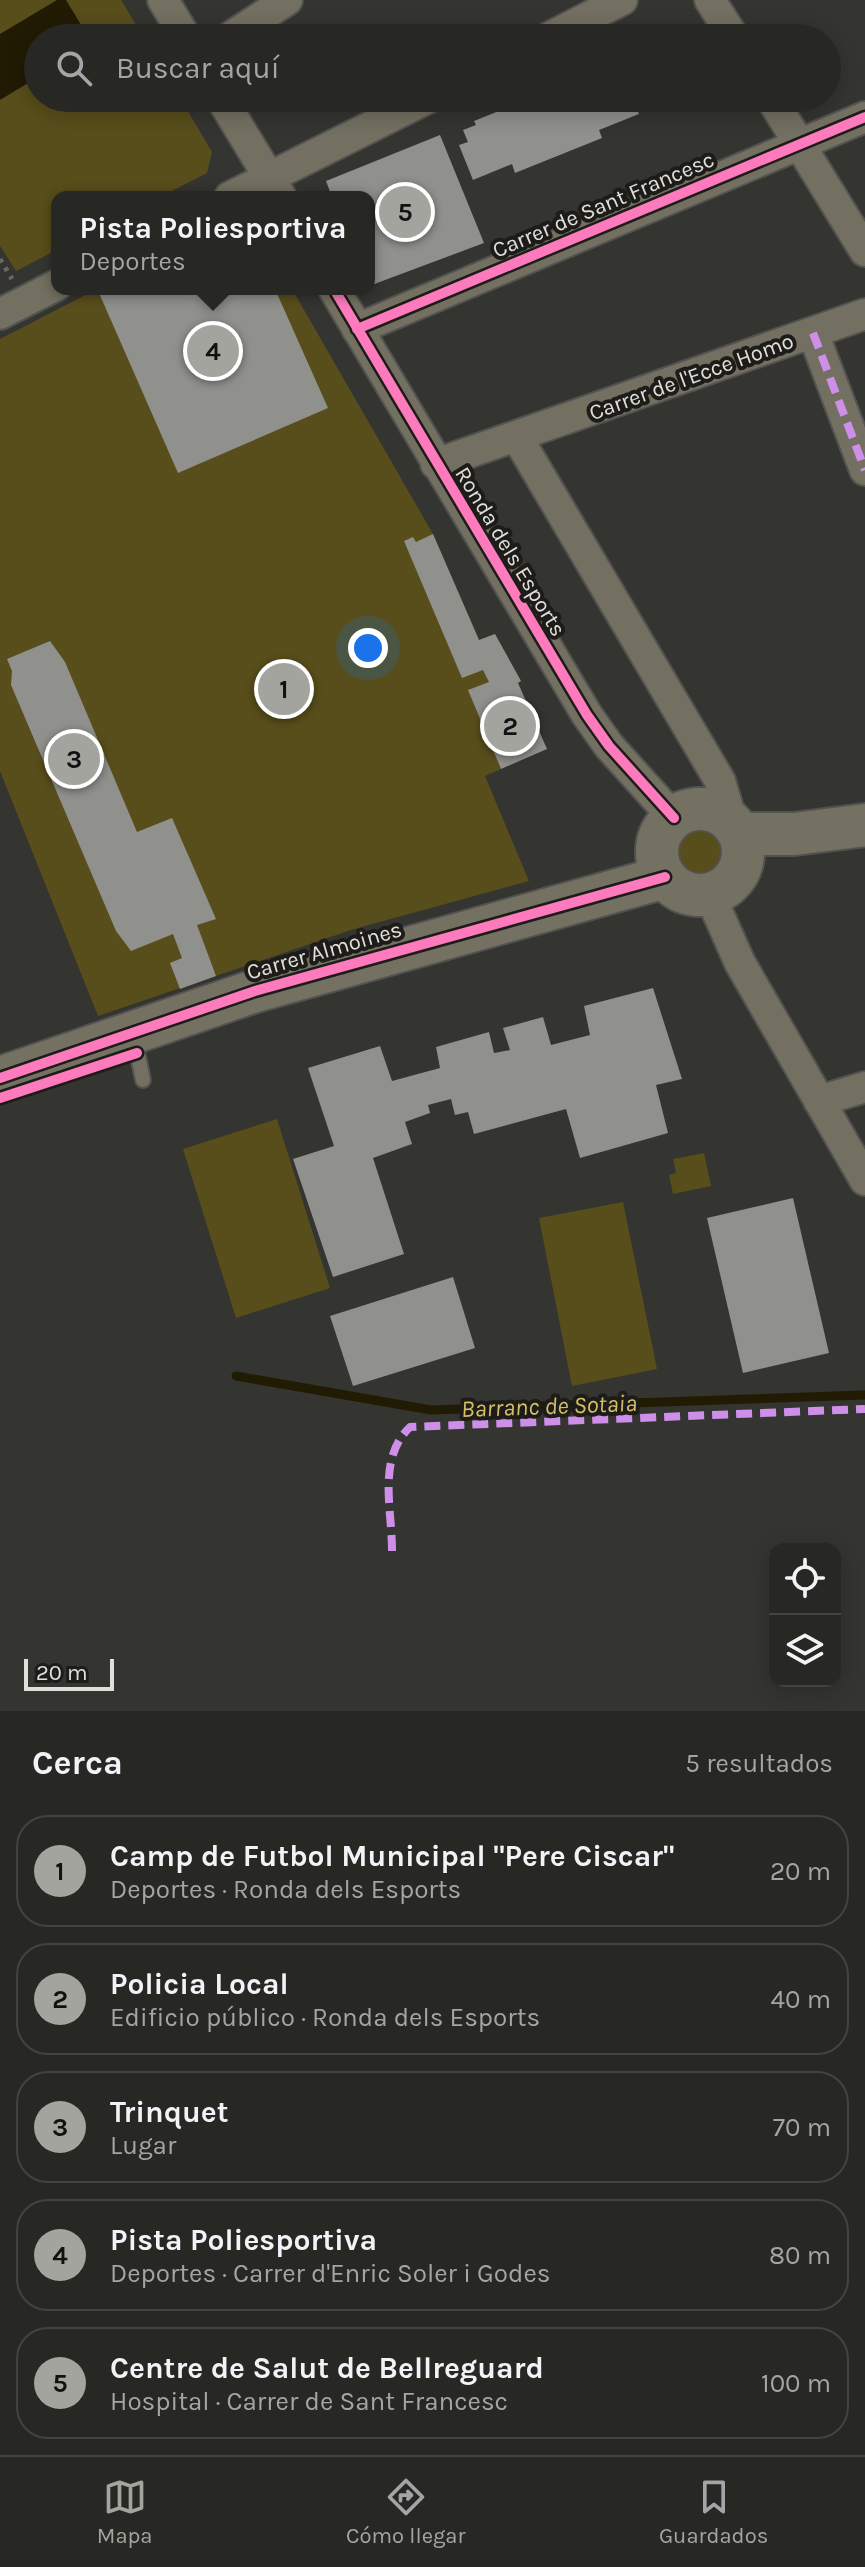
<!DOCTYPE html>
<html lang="es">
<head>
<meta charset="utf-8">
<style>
	:root { --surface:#272724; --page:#2f2f2c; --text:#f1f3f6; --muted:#a4a5a6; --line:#434441; --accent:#a4a49f }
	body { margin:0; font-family:Karla,sans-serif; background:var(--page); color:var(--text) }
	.controls { position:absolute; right:24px; bottom:24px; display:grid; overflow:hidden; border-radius:16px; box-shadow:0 4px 20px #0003 }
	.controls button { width:72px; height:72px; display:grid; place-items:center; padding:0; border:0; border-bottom:2px solid var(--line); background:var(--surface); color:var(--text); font:40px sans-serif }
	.scale { position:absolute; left:24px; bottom:20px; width:90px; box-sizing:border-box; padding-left:8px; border:4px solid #e0e0db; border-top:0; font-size:22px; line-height:28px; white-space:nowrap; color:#e0e0db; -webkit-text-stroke:6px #1d1c19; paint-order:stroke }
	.you { position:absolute; left:368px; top:648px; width:28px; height:28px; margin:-20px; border:6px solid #fff; border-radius:50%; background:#1a73e8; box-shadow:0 0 0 12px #1a73e833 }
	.badge { display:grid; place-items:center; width:52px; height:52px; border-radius:50%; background:var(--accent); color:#111; font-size:26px; font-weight:700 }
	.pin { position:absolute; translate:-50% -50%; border:4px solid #fff; box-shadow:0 2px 8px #0006 }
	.popup { position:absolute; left:51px; top:191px; width:324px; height:104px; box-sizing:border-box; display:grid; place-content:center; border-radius:16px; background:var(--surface); filter:drop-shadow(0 2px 6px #0005); font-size:26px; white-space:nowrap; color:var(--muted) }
	.popup b { font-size:30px; color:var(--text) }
	.popup::after { content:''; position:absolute; left:50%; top:100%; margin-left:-16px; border:16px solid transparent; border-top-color:var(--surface) }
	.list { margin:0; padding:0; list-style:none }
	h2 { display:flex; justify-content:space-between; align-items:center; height:104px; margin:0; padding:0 32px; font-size:34px }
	h2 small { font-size:26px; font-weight:400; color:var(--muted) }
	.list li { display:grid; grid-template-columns:52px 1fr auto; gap:24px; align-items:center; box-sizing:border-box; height:112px; margin:0 16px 16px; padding:0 16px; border:2px solid var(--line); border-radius:32px }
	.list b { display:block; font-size:30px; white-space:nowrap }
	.list p { margin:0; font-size:26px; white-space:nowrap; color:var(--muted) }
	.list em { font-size:26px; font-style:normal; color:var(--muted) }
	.icon { flex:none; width:44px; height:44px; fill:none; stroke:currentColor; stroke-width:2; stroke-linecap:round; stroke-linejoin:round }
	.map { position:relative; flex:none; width:865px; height:1711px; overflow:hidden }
	.search { position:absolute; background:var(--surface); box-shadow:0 4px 20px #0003; left:24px; right:24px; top:24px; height:88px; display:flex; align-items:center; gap:20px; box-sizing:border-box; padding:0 28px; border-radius:44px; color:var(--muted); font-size:30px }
	.sheet { height:744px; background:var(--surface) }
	nav { display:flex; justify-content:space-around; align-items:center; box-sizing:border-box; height:112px; border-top:2px solid var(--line); background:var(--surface); font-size:22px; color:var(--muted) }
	nav a { display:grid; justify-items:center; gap:4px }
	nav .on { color:var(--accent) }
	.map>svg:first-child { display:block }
	.green { fill:#584e1b }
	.water { fill:#211b04 }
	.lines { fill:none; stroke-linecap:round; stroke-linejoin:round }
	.stream { stroke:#211b04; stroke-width:9 }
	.building { fill:#90908c }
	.lane-casing { stroke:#525250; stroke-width:18 }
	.street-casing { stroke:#525250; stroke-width:34 }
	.secondary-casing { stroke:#525250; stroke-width:46 }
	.path { stroke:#6a6960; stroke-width:5; stroke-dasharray:4 6; stroke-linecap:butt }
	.lane { stroke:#737061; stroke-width:14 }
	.street { stroke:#737061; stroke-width:30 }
	.secondary { stroke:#757162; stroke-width:42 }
	.quiet { stroke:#ce8fe9; stroke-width:8; stroke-dasharray:16 8; stroke-linecap:butt }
	.cycleway-casing { stroke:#1d1c19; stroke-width:15 }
	.cycleway { stroke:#fd7abc; stroke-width:10 }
	.labels { text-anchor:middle; stroke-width:8; stroke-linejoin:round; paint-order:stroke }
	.street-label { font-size:22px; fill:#e0e0db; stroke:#1d1c19 }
	.water-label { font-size:24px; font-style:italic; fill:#d4bf66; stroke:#1d1c19 }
</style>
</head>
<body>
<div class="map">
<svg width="865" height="1711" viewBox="0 0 865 1711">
	<rect width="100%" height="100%" fill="#343430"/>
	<!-- green -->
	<path class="green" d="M0 0H121L144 38H38V98H180L212 152 207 173 160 197H57V250L16 271 0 246Z
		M97 289H292L433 534 479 640 495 634 521 681 474 704 501 769 485 776 529 881 354 929 98 1016 0 771V339Z
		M675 852a27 27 0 1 1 54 0a27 27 0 1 1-54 0Z
		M277 1119 330 1288 236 1318 183 1149Z
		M704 1153 711 1186 673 1194 669 1175 676 1173 673 1159Z
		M623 1202 657 1369 572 1386 539 1218Z"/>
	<!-- water -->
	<path class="water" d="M57 0H66L89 38H38V77L0 100V34Z"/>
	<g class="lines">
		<!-- stream -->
		<path class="stream" d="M236 1376 431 1410 865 1395"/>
	</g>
	<!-- building -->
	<path class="building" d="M531 98H632L639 114 599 130 602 138 515 173 512 164 473 180 459 145 468 142 463 130 476 125 474 121Z
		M440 135 484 243 369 286V197H332L326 181Z
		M108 289H275L328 408 178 473 99 293Z
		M433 534 479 640 495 634 521 681 518 683 547 749 501 769 468 690 489 682 483 670 462 678 404 541 413 537 416 542Z
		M50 641 65 662 137 832 172 818 216 919 197 925 216 976 180 989 170 963 182 958 173 934 131 951 116 931 11 685 12 671 7 659Z
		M653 988 682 1079 656 1085 668 1133 580 1158 566 1109 474 1134 468 1112 455 1115 451 1099 428 1105 430 1113 405 1122 412 1144 373 1158 404 1254 333 1277 293 1159 334 1146 308 1068 380 1046 392 1081 440 1068 436 1047 489 1032 494 1053 510 1050 503 1028 543 1017 551 1045 590 1035 584 1006Z
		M793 1198 829 1353 743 1373 707 1218Z
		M453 1277 475 1348 353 1386 330 1316Z"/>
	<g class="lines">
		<defs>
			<path id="lane" d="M134 1037 143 1080"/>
			<path id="street" d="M163 0 186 38
				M710 0 734 38
				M229 38 287 0
				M548 38 622 0
				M221 98 281 197
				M771 98 865 251
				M230 197 428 98
				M334 289 587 715 609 746 674 818
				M0 314 57 285
				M357 329 865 117
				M813 333 865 470
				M517 437 720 781 732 822
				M436 464 865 314
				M709 893 740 963 865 1180
				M819 1101 865 1087"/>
			<path id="secondary" d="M657 852a43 43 0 1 1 86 0a43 43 0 1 1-86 0Z
				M739 834H794L865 825
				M0 1078 255 991 665 877"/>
		</defs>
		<!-- lane casing -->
		<use href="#lane" class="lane-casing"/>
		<!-- street casing -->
		<use href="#street" class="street-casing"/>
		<!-- secondary casing -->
		<use href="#secondary" class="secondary-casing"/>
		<!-- path -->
		<path class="path" d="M0 259 12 279"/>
		<!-- lane -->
		<use href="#lane" class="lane"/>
		<!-- street -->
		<use href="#street" class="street"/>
		<!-- secondary -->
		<use href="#secondary" class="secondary"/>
		<!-- quiet -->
		<path class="quiet" d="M813 333 865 470
			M392 1551C392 1507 377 1459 410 1427L865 1409"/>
		<defs>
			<path id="cycleway" d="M334 289 587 715 609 746 674 818
				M357 329 865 117
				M0 1078 255 991 665 877
				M0 1098 137 1053"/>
		</defs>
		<!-- cycleway casing -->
		<use href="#cycleway" class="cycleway-casing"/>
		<!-- cycleway -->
		<use href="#cycleway" class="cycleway"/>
	</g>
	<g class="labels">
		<!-- street labels -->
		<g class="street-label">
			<text transform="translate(603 204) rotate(-23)" y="8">Carrer de Sant Francesc</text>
			<text transform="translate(691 376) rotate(-20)" y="8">Carrer de l'Ecce Homo</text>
			<text transform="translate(511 551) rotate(59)" y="8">Ronda dels Esports</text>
			<text transform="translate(324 950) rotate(-16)" y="8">Carrer Almoines</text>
		</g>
		<!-- water labels -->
		<g class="water-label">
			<text transform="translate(549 1406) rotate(-2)" y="8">Barranc de Sotaia</text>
		</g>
	</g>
</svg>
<div class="controls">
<button><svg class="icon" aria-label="locate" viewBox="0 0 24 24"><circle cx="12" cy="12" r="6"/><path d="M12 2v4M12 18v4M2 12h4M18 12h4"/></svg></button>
<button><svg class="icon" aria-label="layers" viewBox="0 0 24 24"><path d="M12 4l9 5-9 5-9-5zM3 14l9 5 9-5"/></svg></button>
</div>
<div class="scale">20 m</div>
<div class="you"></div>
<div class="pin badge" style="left:284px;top:689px">1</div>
<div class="pin badge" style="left:510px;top:726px">2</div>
<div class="pin badge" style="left:74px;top:759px">3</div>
<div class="pin badge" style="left:213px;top:351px">4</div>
<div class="popup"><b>Pista Poliesportiva</b>Deportes</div>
<div class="pin badge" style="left:405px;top:212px">5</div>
<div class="search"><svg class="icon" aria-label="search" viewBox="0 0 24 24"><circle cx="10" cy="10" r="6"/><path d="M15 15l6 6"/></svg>Buscar aquí</div>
</div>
<section class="sheet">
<h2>Cerca<small>5 resultados</small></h2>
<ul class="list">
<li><span class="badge">1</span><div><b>Camp de Futbol Municipal &quot;Pere Ciscar&quot;</b><p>Deportes · Ronda dels Esports</p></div><em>20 m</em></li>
<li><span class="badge">2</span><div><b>Policia Local</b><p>Edificio público · Ronda dels Esports</p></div><em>40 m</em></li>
<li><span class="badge">3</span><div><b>Trinquet</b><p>Lugar</p></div><em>70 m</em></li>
<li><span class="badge">4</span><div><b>Pista Poliesportiva</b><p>Deportes · Carrer d'Enric Soler i Godes</p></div><em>80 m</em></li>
<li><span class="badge">5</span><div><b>Centre de Salut de Bellreguard</b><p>Hospital · Carrer de Sant Francesc</p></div><em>100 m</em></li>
</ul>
</section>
<nav>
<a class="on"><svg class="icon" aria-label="map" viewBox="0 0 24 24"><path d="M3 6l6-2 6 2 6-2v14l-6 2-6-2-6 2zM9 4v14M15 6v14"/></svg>Mapa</a>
<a><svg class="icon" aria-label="directions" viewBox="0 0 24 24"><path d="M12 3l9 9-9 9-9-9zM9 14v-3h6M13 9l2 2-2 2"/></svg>Cómo llegar</a>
<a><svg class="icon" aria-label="saved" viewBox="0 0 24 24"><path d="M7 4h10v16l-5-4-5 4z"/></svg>Guardados</a>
</nav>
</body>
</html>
